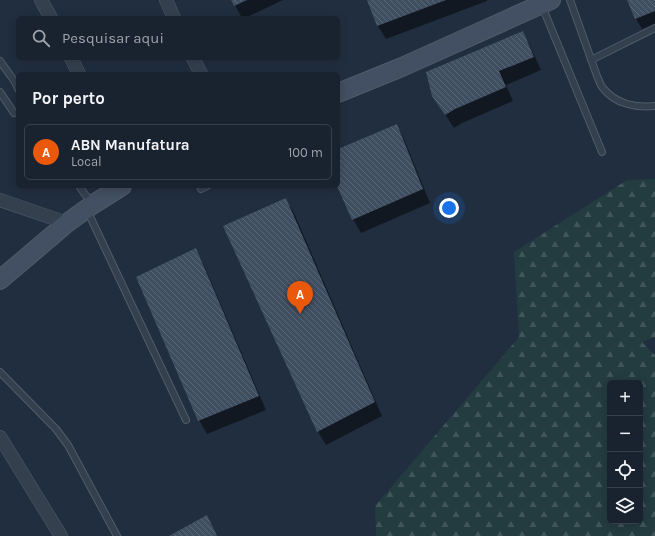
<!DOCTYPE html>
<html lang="pt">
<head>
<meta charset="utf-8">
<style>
	:root { --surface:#19222f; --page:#222a37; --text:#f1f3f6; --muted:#9fa4aa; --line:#373f4b; --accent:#ea580c }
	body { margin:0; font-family:Karla,sans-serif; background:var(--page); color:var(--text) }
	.controls { position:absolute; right:12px; bottom:12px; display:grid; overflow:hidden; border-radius:6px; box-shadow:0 2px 10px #0003 }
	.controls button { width:36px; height:36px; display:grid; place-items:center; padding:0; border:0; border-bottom:1px solid var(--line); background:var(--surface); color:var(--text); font:20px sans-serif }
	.you { position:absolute; left:449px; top:208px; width:14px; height:14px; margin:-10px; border:3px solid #fff; border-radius:50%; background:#1a73e8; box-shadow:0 0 0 6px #1a73e833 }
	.badge { display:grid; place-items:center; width:26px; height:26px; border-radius:50%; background:var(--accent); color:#fff; font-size:13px; font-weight:700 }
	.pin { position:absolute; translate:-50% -33px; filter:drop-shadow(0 1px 2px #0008) }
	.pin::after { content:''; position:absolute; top:21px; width:14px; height:12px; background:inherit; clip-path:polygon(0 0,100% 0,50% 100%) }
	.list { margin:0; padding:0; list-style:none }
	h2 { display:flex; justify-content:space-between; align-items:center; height:52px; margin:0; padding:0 16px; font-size:17px }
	h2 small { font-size:13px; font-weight:400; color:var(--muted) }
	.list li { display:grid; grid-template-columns:26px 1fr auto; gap:12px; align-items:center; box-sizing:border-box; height:56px; margin:0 8px 8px; padding:0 8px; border:1px solid var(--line); border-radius:6px }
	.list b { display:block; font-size:15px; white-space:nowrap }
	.list p { margin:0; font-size:13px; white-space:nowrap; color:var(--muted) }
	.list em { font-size:13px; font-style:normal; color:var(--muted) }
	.icon { flex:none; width:22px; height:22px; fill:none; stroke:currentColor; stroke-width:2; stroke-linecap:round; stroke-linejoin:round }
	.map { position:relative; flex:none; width:655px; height:536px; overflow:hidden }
	.search { position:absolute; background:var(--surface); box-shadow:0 2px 10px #0003; left:16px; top:16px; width:324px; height:44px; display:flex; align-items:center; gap:10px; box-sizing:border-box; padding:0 14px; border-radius:6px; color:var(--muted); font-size:15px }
	.panel { position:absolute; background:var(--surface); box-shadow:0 2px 10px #0003; left:16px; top:72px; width:324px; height:116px; border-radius:6px }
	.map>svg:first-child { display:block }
	.forest { fill:url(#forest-firs); fill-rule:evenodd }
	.shadow { fill:#0007 }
	.building { fill:url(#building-back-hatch) }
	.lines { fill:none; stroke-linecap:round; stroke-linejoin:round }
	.lane-casing { stroke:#515b69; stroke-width:8 }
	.street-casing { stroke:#515b69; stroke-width:14 }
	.secondary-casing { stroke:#515b69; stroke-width:20 }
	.lane { stroke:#35404f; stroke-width:6 }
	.street { stroke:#35404f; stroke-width:13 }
	.secondary { stroke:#434f62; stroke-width:18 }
</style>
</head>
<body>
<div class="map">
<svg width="655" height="536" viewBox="0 0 655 536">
	<defs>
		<pattern id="forest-firs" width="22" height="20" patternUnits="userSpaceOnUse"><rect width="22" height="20" fill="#233c40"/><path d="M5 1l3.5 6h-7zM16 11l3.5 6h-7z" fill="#41565a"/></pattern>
		<pattern id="building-back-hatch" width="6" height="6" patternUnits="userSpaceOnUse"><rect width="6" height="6" fill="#404e61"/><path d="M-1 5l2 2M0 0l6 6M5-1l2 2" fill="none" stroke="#596676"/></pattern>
	</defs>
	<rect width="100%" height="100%" fill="#212e3f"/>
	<!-- forest -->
	<path class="forest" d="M655 179V337L642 342 655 355V536H376L375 506 519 337 514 252 627 180ZM610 383H640V521H610Z"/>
	<!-- shadow -->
	<path class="shadow" d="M232 0H283L245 18H242Z
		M368 0H487V1L386 39 378 26Z
		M628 0H655V24L642 29 636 19Z
		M522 32 530 46 541 70 506 85 513 101 462 123 454 128 433 96Z
		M397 125 404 139 430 203 361 233 353 219Z
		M286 199 294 213 382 416 326 445 318 432 225 226Z
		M196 250 203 263 266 410 207 434 199 420Z"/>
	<!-- building -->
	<path class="building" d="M231 0H247L234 6Z
		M367 0H446L377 26Z
		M627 0H655V11L635 19Z
		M523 31 534 57 499 71 506 87 455 109 445 115 432 96 426 72Z
		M397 124 423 189 352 220 337 186 338 149Z
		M286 198 375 402 317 432 223 226Z
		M196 248 259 396 198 421 136 277Z
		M207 515 217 536H169Z"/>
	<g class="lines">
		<defs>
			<path id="lane" d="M570 0 597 76C599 80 600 85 603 88 615 104 636 108 655 106
				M542 6 602 152
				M591 60 655 28
				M0 61 15 82 18 89
				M0 92 14 113
				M79 186 92 204
				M201 189 207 186
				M87 210 186 420
				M0 372 56 429 68 445 117 536"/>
			<path id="street" d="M41 0 51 18
				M166 0 174 18
				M71 58 79 74
				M193 58 201 74
				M0 200 67 223
				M0 437 61 536"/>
			<path id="secondary" d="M338 93 402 67 551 0
				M0 280 67 223 92 205 122 186"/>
		</defs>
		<!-- lane casing -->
		<use href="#lane" class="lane-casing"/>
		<!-- street casing -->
		<use href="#street" class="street-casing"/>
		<!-- secondary casing -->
		<use href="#secondary" class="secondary-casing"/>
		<!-- lane -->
		<use href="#lane" class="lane"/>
		<!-- street -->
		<use href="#street" class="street"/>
		<!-- secondary -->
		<use href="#secondary" class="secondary"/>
	</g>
</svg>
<div class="controls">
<button>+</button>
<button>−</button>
<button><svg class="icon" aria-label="locate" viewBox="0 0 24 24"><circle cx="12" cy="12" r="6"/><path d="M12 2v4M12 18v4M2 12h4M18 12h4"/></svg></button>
<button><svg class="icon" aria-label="layers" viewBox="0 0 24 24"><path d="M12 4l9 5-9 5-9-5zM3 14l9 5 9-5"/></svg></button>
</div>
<div class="you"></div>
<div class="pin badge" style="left:300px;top:314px">A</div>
<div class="search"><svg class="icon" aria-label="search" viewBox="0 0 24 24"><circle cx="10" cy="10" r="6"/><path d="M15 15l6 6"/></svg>Pesquisar aqui</div>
<section class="panel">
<h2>Por perto<small></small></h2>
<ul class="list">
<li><span class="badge">A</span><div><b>ABN Manufatura</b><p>Local</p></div><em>100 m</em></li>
</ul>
</section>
</div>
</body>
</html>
